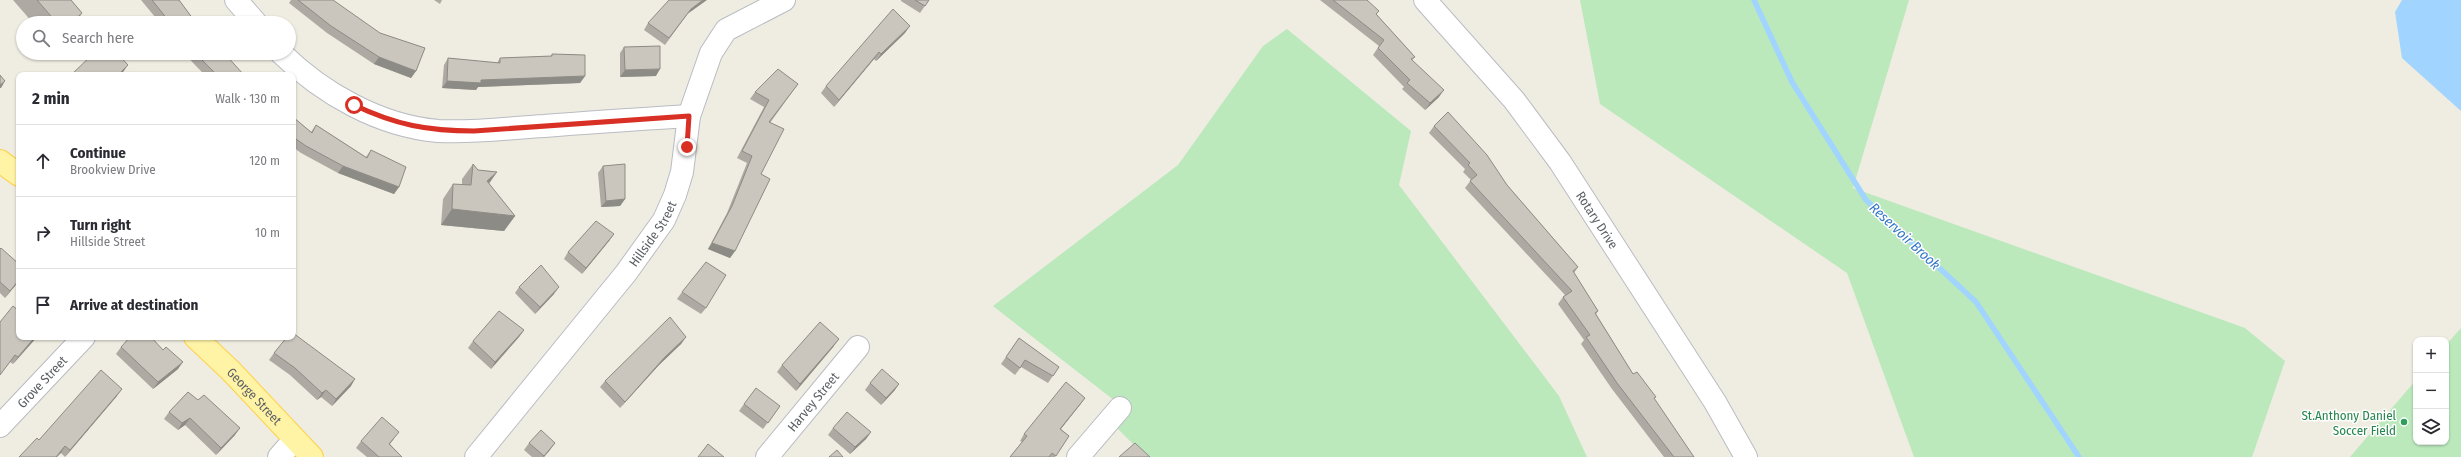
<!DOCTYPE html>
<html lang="en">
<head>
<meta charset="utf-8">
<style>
	:root { --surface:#fff; --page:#f7f7f7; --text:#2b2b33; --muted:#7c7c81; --line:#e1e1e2 }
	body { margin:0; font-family:"Fira Sans Condensed",sans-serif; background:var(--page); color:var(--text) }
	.controls { position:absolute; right:12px; bottom:12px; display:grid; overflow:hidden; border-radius:8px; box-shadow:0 1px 3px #0004 }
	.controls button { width:36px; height:36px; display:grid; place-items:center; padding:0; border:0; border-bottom:1px solid var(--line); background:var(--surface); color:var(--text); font:20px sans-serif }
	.stop { position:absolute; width:12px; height:12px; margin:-9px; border:3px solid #d93025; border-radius:50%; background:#fff }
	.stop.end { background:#d93025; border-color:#fff; box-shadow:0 1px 4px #0008 }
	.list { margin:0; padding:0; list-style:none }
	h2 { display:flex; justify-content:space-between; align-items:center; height:52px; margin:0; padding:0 16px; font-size:17px }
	h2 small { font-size:13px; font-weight:400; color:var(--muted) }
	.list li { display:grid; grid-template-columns:26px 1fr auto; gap:12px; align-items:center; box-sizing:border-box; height:72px; padding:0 16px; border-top:1px solid var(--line) }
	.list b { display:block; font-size:15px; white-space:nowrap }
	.list p { margin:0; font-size:13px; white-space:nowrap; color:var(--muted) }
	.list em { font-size:13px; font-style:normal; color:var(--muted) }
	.icon { flex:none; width:22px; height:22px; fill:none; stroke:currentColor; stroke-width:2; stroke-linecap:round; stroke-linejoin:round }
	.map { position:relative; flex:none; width:2461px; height:457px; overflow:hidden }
	.search { position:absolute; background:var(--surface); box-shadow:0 1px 3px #0004; left:16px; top:16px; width:280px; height:44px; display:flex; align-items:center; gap:10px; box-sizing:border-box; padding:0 14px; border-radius:22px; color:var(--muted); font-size:15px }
	.panel { position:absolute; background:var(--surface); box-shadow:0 1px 3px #0004; left:16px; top:72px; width:280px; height:268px; border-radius:8px }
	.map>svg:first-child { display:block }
	.green { fill:#bbe9bc }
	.water { fill:#a1d4ff }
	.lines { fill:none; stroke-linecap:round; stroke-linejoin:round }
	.stream { stroke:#a1d4ff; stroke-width:5.5 }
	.minor-casing { stroke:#b9bcc2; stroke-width:24 }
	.major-casing { stroke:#ffd14a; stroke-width:24 }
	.minor { stroke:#fff; stroke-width:22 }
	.major { stroke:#fff3a6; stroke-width:22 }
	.wall { fill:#aeaaa3 }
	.shaded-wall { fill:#8d8b85 }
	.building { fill:#cac6be; stroke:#8d8b85 }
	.route { stroke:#d93025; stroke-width:5 }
	.leisure-dot { fill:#2e9e5b; stroke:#fff; stroke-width:1.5 }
	.labels { text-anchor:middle; stroke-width:3; stroke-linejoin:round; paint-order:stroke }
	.street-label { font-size:13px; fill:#5a5e64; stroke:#fff }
	.leisure-label { font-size:13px; fill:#27864d; stroke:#fff; text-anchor:end }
	.water-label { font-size:14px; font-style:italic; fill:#3578c6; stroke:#fff }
</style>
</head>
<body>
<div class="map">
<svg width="2461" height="457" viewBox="0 0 2461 457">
	<rect width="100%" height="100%" fill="#efece1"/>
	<!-- green -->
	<path class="green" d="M1580 0H1909L1853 188 2245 328 2285 361 2252 457H1914L1847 273 1600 104Z
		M1287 29 1411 131 1399 185 1559 396 1587 457H1146L1115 426 1128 411 993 306 1178 165 1263 46Z
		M2461 328V457H2350L2416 380V442H2446V345Z"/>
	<!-- water -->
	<path class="water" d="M2402 0H2461V111L2402 58 2395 12Z"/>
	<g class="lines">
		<!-- stream -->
		<path class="stream" d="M1754 0 1792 82 1866 200 1976 302 2079 457"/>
		<defs>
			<g id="minor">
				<path d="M236 0 256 23"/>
				<path id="s1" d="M1425 0 1514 100 1560 162 1715 402 1746 457"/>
				<path d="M281 53C323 94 380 126 438 131 474 133 509 128 544 126 593 122 641 119 689 116"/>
				<path id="s2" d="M0 426 84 337"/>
				<path d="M279 457 294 440"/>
				<path id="s3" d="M476 457 626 273 664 220 675 195 682 172 689 116 711 53 726 30 784 0"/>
				<path id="s4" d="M767 457 858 347"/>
				<path d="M1078 457 1120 408"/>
			</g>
			<g id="major">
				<path d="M0 161 19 175"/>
				<path id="s5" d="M195 337 231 371 312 457"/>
			</g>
		</defs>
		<!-- minor casing -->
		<use href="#minor" class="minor-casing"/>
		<!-- major casing -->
		<use href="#major" class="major-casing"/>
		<!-- minor -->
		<use href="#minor" class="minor"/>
		<!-- major -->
		<use href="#major" class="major"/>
	</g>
	<!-- wall -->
	<path class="wall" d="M13 0H71L82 13 75 23H33Z
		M141 0H179L196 23H160Z
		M291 0H333L416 71 411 78 374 64 327 33 289 3Z
		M434 0H442L440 4Z
		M901 0H929L920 13 901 1Z
		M1320 0H1367L1377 15 1415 57 1412 60 1439 97 1425 110 1402 89 1404 87 1373 55 1379 46Z
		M686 15 665 45 644 30 648 23Z
		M905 33 876 61 874 59 834 107 821 93 826 86Z
		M624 47 656 76 620 77V53Z
		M184 53H220L223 57 244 75H205L195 65Z
		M552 54 585 76 580 83 478 87 476 90 442 88 444 65 448 58 497 63 500 58 551 56Z
		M798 84 770 123 761 174 735 251 730 258 708 249 727 213 747 163 737 158 764 107 750 99 755 92Z
		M293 117 311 132 316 125 366 157 371 150 399 187 394 194 338 173 301 153 293 147Z
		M1434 126 1507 185 1578 267 1574 273 1598 311 1596 314 1633 374 1654 399 1694 457H1664L1612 389 1581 344 1584 340 1558 304 1563 297 1565 295 1465 188 1471 180 1463 172 1465 169 1429 133Z
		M473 164 478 170 497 172 489 184 515 216 504 231 441 225 443 199 453 184H462V179Z
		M603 166 625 199 620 206 601 207 598 173Z
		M614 234 609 241 582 274 564 259 568 252Z
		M0 249 19 264V281L5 298 0 293Z
		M519 287 554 294 535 314 515 293Z
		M682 292 706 308 701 314 677 299Z
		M0 322 19 337H37L13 364 10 362 0 375Z
		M524 330 519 337 491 369 468 348 473 341Z
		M686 337 681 344 659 365 620 408 600 387 605 381Z
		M1019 338 1059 367 1048 383 1021 367 1015 375 1001 364Z
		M834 346 796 391 777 372 782 365Z
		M121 347 178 369 153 389 116 354Z
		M274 353 351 386 332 406 321 397 317 400 290 375 269 360Z
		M870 383 895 390 881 405 865 390Z
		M188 392 235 435 216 455 185 425 178 430 164 419 169 412Z
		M117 396 65 457 61 453 39 440Z
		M1085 398 1061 429 1069 436 1055 457H1010L1022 442 1020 441 1024 434Z
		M744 404 780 406 763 429 739 411Z
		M833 428 871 432 866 439 850 454 828 435Z
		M394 439 390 444 402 457H367L356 448 361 441Z
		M529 443H555L544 457H532L524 450Z"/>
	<!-- shaded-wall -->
	<path class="shaded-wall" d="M703 0H707L686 15 665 45 691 9Z
		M82 13 75 23H71Z
		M910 26 905 33 876 61 881 54Z
		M879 52 874 59 834 107 839 100Z
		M379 57 416 71 411 78 374 64Z
		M128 65 121 75H118Z
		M660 69 656 76 620 77 625 70Z
		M585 76 580 83 478 87 476 90 442 88 447 81Z
		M5 81 1 88H0V85Z
		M1444 90 1439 97 1425 110 1430 103Z
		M343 166 399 187 394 194 338 173Z
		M497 172 486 187 487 181Z
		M625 199 620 206 601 207 606 201Z
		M452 209 515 216 504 231 441 225Z
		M614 234 609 241 582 274 586 268Z
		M712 243 735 251 730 258 708 249Z
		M19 280V281L5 298 10 291Z
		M559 287 554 294 535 314 540 307Z
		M524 330 519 337 491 369 495 362Z
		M35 337H37L13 364 18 357Z
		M686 337 681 344 659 365 620 408 625 402 664 358Z
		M839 339 834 346 796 391 800 384Z
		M183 362 178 369 153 389 158 382Z
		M355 379 351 386 332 406 336 399Z
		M899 384 895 390 881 405 886 398Z
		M122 389 117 396 65 457 70 450Z
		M326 390 321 397 317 400 322 393Z
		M1085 398 1080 405 1055 436 1060 429Z
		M190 418 185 425 178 430 182 423Z
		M240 428 235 435 216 455 221 448Z
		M871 432 866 439 850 454 855 447Z
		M555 443 550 450 544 457H543Z
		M65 446 61 453 57 457H56Z"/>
	<!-- building -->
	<path class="building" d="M37 0H71L82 13 71 23H57Z
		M152 0H179L196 23H169L167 21 168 20Z
		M298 0H333L380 33 425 48 416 71 379 57 331 26Z
		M669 0H703L691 9 669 38 648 23Z
		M915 0H929L925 6Z
		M1333 0H1367L1379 11 1376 14 1415 57 1411 59 1444 90 1430 103 1407 83 1410 80 1378 48 1384 40Z
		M893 9 910 26 881 54 879 52 839 100 826 86Z
		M660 46V69L625 70 624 47Z
		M94 53H117L128 65 118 75H71Z
		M195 53H220L223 57 225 54 244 75H217Z
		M552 54 585 55V76L481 80V83L447 81 448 58 500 63V58L552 56Z
		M778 69 798 84 769 122 784 129 761 174 770 179 735 251 712 243 732 206 752 156 742 151 769 100 755 92Z
		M0 75 5 81 0 85Z
		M1448 112 1487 155 1507 185 1578 267 1573 271 1598 311 1595 313 1633 374 1637 372 1656 397 1654 398 1694 457H1674L1617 383 1586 337 1590 335 1563 297 1572 291 1470 181 1477 175 1468 165 1470 163 1434 126Z
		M293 117 312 133 316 125 367 158 371 150 406 167 399 187 343 166 306 146 293 137Z
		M473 164 478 170 497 172 487 181 515 216 452 209 453 184 471 185Z
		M625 164V199L606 201 603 166Z
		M596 221 614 234 586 268 568 252Z
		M1 248 19 264V280L10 291 0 282V249Z
		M706 262 726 275 706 308 682 292Z
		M541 265 559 287 540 307 519 287Z
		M13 306 19 311V337H35L18 357 15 355 0 375V322Z
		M499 311 524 330 495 362 473 341Z
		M670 317 686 337 664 358 625 402 605 381Z
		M820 322 839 339 800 384 782 365Z
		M293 333 355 379 336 399 326 390 322 393 295 368 274 353 287 337H293Z
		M130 337H151L163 350 166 347 183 362 158 382 121 347Z
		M1019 338 1059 367 1053 376 1025 360 1020 368 1006 357Z
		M882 369 899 384 886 398 870 383Z
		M101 370 122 389 70 450 65 446 56 457H19L37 438 39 440Z
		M1066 382 1085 398 1060 429 1069 436 1056 456 1052 453 1049 457H1010L1027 436 1024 434Z
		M756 388 780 406 768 423 744 404Z
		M188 392 198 400 204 395 240 428 221 448 190 418 182 423 169 412Z
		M847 412 871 432 855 447 833 428Z
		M382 417 399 432 389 444 402 457H379L361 441Z
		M541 430 555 443 544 456 529 443Z
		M1135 443 1150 457H1119Z
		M708 444 724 457H698Z
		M837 450 843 457H829Z"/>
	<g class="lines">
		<!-- route -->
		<path class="route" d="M354 105C396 125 428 131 474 131L689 116 687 147"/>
	</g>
	<!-- markers -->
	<circle class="leisure-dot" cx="2404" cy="422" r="4"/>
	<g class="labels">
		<!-- street labels -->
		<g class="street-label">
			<text dy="5" stroke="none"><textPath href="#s1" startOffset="280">Rotary Drive</textPath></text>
			<text dy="5" stroke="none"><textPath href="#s3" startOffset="285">Hillside Street</textPath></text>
			<text dy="5" stroke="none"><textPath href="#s2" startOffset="61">Grove Street</textPath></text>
			<text dy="5" stroke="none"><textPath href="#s5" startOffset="84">George Street</textPath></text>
			<text dy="5" stroke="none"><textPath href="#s4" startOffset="72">Harvey Street</textPath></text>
		</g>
		<!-- leisure labels -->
		<g class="leisure-label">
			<text x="2396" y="420">St.Anthony Daniel<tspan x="2396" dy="15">Soccer Field</tspan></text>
		</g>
		<!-- water labels -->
		<g class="water-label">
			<text transform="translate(1905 236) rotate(43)" y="5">Reservoir Brook</text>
		</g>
	</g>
</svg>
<div class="controls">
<button>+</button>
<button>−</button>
<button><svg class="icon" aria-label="layers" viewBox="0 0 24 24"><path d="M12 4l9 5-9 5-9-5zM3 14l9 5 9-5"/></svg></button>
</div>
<div class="stop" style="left:354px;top:105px"></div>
<div class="stop end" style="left:687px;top:147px"></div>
<div class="search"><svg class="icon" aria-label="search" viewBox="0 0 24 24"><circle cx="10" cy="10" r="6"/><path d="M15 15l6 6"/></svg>Search here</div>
<section class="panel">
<h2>2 min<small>Walk · 130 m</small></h2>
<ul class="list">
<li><svg class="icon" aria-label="ahead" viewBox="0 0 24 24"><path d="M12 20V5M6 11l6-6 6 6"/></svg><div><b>Continue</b><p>Brookview Drive</p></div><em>120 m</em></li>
<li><svg class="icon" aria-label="right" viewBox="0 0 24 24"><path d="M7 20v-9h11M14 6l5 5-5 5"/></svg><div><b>Turn right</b><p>Hillside Street</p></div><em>10 m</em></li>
<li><svg class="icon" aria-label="arrive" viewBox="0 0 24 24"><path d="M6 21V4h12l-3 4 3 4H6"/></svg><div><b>Arrive at destination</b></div></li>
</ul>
</section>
</div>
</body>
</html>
